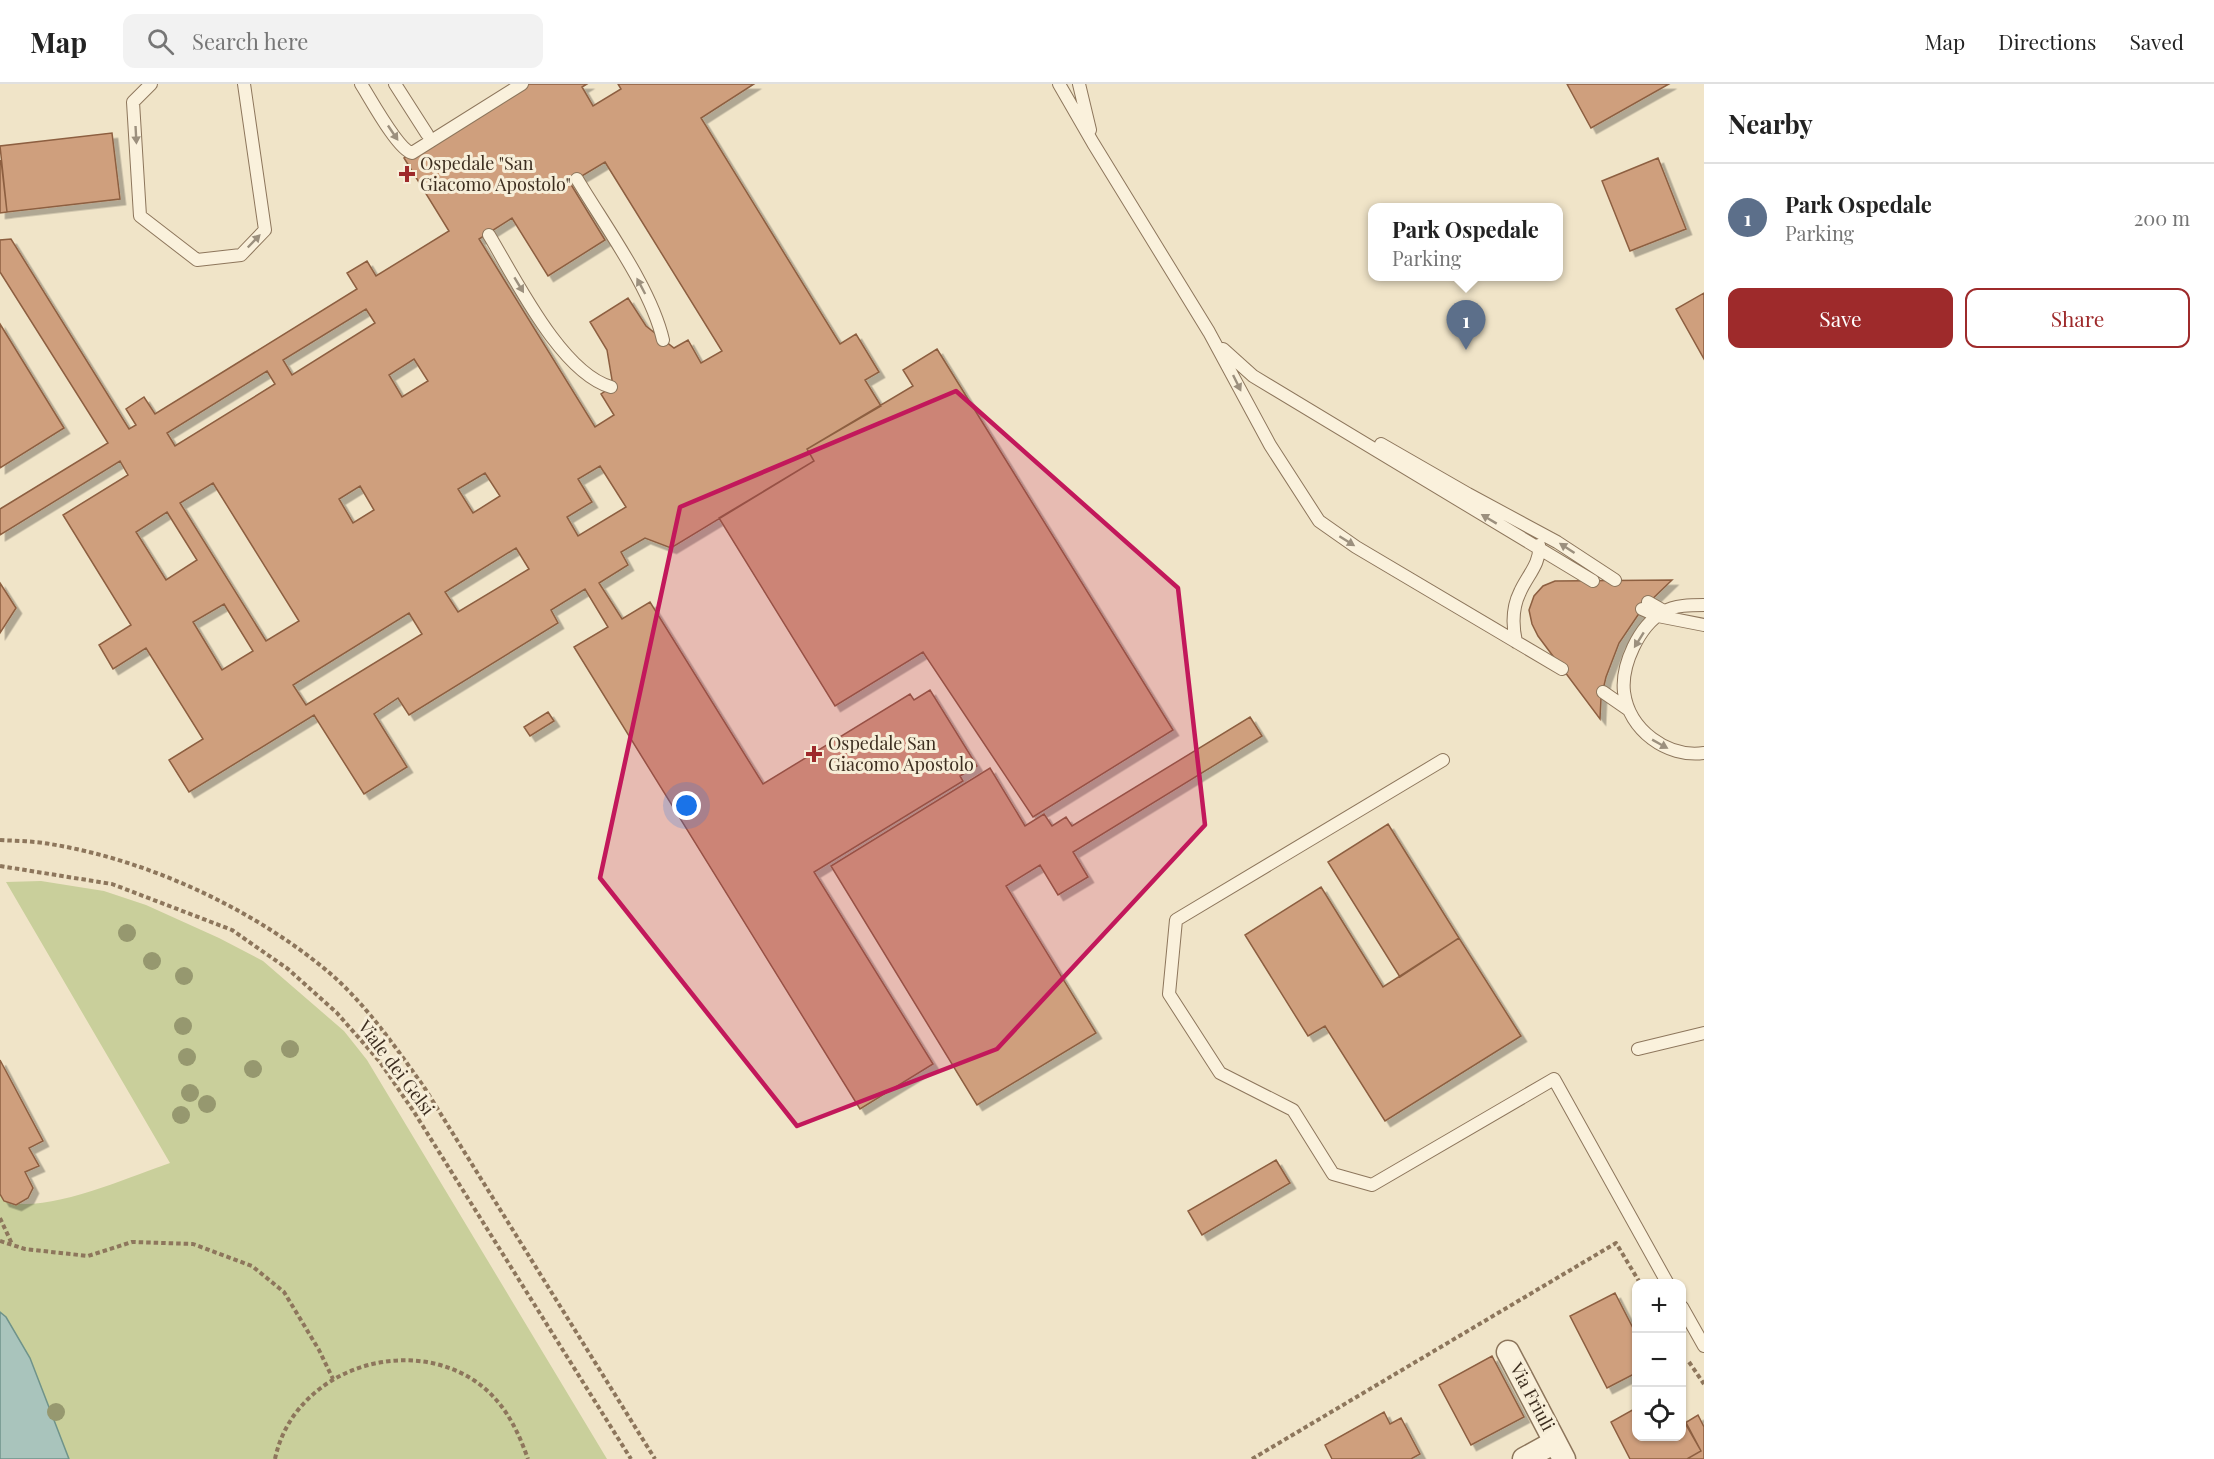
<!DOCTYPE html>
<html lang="en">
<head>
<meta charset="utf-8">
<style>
	:root { --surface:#fff; --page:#f2f2f2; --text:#222; --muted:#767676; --line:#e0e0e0; --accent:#9e2a2b }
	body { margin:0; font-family:"Playfair Display",serif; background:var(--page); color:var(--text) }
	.controls { position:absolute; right:18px; bottom:18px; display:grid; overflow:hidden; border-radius:12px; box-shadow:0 2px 4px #0004 }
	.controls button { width:54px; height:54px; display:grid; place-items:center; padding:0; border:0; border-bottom:2px solid var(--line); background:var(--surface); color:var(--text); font:30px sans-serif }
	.you { position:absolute; left:687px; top:722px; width:21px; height:21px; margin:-15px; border:4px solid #fff; border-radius:50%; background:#1a73e8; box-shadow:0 0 0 9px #1a73e833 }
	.badge { display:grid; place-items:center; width:39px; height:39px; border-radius:50%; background:var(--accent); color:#fff; font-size:20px; font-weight:700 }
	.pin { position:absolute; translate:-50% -50px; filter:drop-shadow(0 2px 3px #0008) }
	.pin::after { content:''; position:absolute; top:32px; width:21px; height:18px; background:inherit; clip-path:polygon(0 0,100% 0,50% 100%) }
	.popup { position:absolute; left:1368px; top:119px; width:195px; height:78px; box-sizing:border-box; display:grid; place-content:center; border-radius:12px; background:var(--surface); filter:drop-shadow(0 2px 4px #0005); font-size:20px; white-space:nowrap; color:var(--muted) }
	.popup b { font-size:22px; color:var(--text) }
	.popup::after { content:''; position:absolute; left:50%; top:100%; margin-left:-12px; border:12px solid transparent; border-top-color:var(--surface) }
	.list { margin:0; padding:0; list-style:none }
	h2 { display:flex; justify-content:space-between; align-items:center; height:78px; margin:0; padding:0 24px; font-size:26px }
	h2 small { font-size:20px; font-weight:400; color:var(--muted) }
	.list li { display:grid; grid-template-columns:39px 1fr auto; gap:18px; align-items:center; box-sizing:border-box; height:108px; padding:0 24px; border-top:2px solid var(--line) }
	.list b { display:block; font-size:22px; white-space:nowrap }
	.list p { margin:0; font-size:20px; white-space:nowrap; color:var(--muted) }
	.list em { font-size:20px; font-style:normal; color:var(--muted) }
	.actions { display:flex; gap:12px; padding:18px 24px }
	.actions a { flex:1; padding:14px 0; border:2px solid var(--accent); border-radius:12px; text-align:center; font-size:21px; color:var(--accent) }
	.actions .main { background:var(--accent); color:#fff }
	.icon { flex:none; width:33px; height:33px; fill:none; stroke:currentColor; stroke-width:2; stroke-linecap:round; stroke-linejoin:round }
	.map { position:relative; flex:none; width:1704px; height:1375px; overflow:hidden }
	header { display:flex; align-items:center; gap:36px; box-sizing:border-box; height:84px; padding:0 30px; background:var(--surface); border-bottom:2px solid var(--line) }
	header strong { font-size:28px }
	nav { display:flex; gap:33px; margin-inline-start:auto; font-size:21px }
	.search { width:420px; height:54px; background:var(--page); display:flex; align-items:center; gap:15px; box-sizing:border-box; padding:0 21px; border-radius:12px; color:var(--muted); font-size:22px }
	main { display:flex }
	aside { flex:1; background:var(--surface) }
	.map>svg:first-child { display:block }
	.green { fill:#c9cf9b }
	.water { fill:#a9c4bc; stroke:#6f938a; stroke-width:1.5 }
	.building { fill:#cf9f7d; stroke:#8d5f41; stroke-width:1.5; fill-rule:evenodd; filter:url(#shadow) }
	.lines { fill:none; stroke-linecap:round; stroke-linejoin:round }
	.service-casing { stroke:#8d765c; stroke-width:14 }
	.minor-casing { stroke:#8d765c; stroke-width:25 }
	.path { stroke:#8d765c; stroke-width:4; stroke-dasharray:4.5 3; stroke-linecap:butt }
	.service { stroke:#faf1dc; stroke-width:12 }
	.minor { stroke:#faf1dc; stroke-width:22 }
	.tree { fill:#96986f }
	.oneway { fill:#9c907e }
	.marked { fill:#c2185b; fill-opacity:0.2; stroke:#c2185b; stroke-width:4.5; stroke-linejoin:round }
	.poi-dot { fill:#9e2a2b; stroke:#f7eed8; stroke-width:2 }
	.labels { text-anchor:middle; stroke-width:6; stroke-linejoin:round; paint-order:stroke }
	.poi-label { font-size:18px; fill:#3d2e20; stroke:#f7eed8; text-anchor:start }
	.street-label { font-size:18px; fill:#3d2e20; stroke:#f7eed8 }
</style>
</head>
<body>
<header>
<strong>Map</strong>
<div class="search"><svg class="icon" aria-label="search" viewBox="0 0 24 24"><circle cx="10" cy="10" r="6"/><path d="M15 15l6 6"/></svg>Search here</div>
<nav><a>Map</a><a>Directions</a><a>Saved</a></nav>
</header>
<main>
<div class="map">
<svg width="1704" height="1375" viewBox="0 0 1704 1375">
	<defs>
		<filter id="shadow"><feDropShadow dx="5.5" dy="5.5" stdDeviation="0" flood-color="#0004"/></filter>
	</defs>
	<rect width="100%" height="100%" fill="#f0e4c8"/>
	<!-- green -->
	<path class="green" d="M41 797 104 807 146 821 219 854 263 877 344 947 367 976 607 1375H0V1110L4 1117C45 1131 128 1093 170 1079L6 798Z"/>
	<!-- water -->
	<path class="water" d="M0 1228 6 1233 30 1274 69 1375H0Z"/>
	<!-- building -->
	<path class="building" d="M522 0H587L582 3 593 22 621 5 618 0H754L701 34 840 260 856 250 879 288 865 296 881 322 807 365 814 377 671 464 645 454 621 468 628 481 599 499 622 535 650 518 763 700 910 610 914 616 930 606 977 682 960 692 963 697 814 788 933 980 860 1025 574 563 608 543 585 505 551 526 558 539 409 631 398 614 374 630 407 683 364 710 314 631 189 708 169 676 203 655 146 564 113 585 99 561 131 541 63 431 128 391 120 377 0 451V425L108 359 0 188V156L11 155 129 345 136 341 126 325 144 313 155 330 357 205 347 189 367 177 376 192 449 147 404 74ZM605 78 722 267 701 279 688 256 674 264 646 242 628 214 590 238 607 266 613 302 601 310 614 331 595 343 479 155 512 134 548 192 605 156 570 99ZM366 225 375 239 292 291 283 276ZM414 275 428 297 402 313 389 291ZM267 287 275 300 175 362 167 349ZM600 382 626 423 578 452 567 433 592 418 578 395ZM485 389 500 412 473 429 458 405ZM213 399 299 537 266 557 180 419ZM360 402 374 426 353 439 339 415ZM167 428 197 476 166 496 136 448ZM516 464 529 485 458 528 445 508ZM224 520 253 567 222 586 193 538ZM409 529 422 550 306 621 293 601Z
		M1567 0H1669L1591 44Z
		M112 49 120 115 7 128 0 62Z
		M1658 74 1686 145 1630 167 1602 97Z
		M1 76 7 128 0 129V77Z
		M1704 209V275L1676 225Z
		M0 240 64 344 0 384Z
		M937 265 1173 646 1033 733 923 568 835 622 719 434 814 377 807 365 913 302 903 286Z
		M1672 496 1642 525 1619 559 1606 593 1601 614 1600 635 1538 552 1532 540 1529 526 1534 512 1543 502 1555 497Z
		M0 499 16 524 0 549Z
		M548 628 554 637 530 652 524 643Z
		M1250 633 1262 652 1073 768 1088 793 1058 811 1040 781 1006 802 1096 949 977 1021 831 782 990 684 1025 742 1044 730 1052 742 1066 733 1072 742Z
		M1388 740 1459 854 1400 893 1328 778Z
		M1321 803 1383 903 1459 854 1521 952 1385 1037 1325 942 1308 952 1245 851Z
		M0 976 43 1057 29 1064 39 1082 25 1088 33 1104 28 1114 16 1121 4 1117 0 1110Z
		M1276 1076 1290 1099 1202 1151 1188 1127Z
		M1615 1209 1636 1250 1634 1253 1636 1257V1289L1607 1304 1570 1232Z
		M1492 1272 1524 1333 1471 1361 1439 1301Z
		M1636 1324V1352H1682V1331L1701 1367 1687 1375H1630L1611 1338Z
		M1384 1328 1390 1340 1401 1334 1420 1370 1411 1375H1332L1325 1361Z
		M1698 1331 1704 1343V1375H1687L1701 1367 1685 1339Z"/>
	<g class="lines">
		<defs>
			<path id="service" d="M151 0 133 18 140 132 197 176 241 171 265 146 244 0
				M361 0C370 14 398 66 412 69L522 0
				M395 0 427 50
				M1059 0 1093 59 1209 248 1270 361 1319 437 1356 463 1562 585
				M1079 0 1090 46
				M577 95C605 142 651 204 663 256
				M489 151C515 194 561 289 611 303
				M1223 265 1253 292 1593 497
				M1381 360 1468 410 1557 458 1615 496
				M1648 518 1664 527
				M1704 521C1691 521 1675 521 1663 528 1639 542 1621 581 1624 608 1629 646 1667 674 1704 669
				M1642 525 1658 532 1704 541
				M1516 558C1512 540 1512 524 1520 508 1527 492 1541 479 1539 461
				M1603 608 1629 626
				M1443 676 1176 836 1169 910 1220 989 1293 1026 1333 1090 1372 1101 1554 995 1668 1200
				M1638 965 1704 949
				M1682 1223 1704 1262"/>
			<path id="minor" d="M1508 1268 1564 1375
				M1524 1375 1555 1358"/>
		</defs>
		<!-- service casing -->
		<use href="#service" class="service-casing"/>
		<!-- minor casing -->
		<use href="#minor" class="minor-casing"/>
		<!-- path -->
		<path class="path" d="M0 756C16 757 34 757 50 760 149 776 256 826 332 891 368 923 396 964 424 1003L655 1375
			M0 782 112 800 232 846 288 885 337 929 380 978 414 1028 631 1375
			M0 1134 12 1160
			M0 1157 25 1165 88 1172 132 1158 193 1160 252 1182 284 1208 319 1266 333 1295
			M1689 1278 1704 1300
			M275 1375C293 1288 403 1249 475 1297 503 1316 517 1344 528 1375
			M1252 1375 1616 1159 1640 1199"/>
		<!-- service -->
		<use href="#service" class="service"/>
		<!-- minor -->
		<use href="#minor" class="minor"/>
	</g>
	<!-- trees -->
	<g class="tree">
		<circle cx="127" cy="849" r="9"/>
		<circle cx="152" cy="877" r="9"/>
		<circle cx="184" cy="892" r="9"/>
		<circle cx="183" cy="942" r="9"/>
		<circle cx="290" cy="965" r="9"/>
		<circle cx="187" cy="973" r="9"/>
		<circle cx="253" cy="985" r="9"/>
		<circle cx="190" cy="1009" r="9"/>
		<circle cx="207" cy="1020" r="9"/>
		<circle cx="181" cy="1031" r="9"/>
		<circle cx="56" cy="1328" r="9"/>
	</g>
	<!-- one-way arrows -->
	<defs><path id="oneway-solid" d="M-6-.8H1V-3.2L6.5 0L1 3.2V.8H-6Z" transform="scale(1.5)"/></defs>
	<g class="oneway">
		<use href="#oneway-solid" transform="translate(393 49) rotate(56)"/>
		<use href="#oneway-solid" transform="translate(136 51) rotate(87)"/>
		<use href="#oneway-solid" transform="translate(254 157) rotate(-46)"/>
		<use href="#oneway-solid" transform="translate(519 201) rotate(59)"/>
		<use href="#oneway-solid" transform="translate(641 202) rotate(-118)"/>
		<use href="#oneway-solid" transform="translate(1237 299) rotate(64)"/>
		<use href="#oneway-solid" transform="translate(1489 435) rotate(-149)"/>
		<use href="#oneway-solid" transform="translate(1347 457) rotate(32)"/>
		<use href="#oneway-solid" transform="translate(1567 464) rotate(-147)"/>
		<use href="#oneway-solid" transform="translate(1639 556) rotate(122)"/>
		<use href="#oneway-solid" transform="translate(1660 660) rotate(29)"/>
	</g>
	<!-- marked area -->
	<path class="marked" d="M956 307 1178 504 1205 741 997 965 797 1042 600 794 680 423Z"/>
	<!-- markers -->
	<g class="poi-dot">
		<path d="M404 81h6v6h6v6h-6v6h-6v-6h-6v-6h6z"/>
		<path d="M811 661h6v6h6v6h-6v6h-6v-6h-6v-6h6z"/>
	</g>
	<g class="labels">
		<!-- poi labels -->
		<g class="poi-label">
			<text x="420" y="86">Ospedale "San<tspan x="420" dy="21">Giacomo Apostolo"</tspan></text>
			<text x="828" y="666">Ospedale San<tspan x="828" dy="21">Giacomo Apostolo</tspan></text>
		</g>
		<!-- street labels -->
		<g class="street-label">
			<text transform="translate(396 984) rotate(53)" y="6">Viale dei Gelsi</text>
			<text transform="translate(1532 1313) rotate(62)" y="6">Via Friuli</text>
		</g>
	</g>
</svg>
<div class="controls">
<button>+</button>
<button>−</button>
<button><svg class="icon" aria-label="locate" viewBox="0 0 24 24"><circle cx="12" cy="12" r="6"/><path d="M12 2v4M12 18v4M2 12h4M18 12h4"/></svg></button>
</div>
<div class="you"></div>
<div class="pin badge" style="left:1466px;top:266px;background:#5c6f8a">1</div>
<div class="popup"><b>Park Ospedale</b>Parking</div>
</div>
<aside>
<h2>Nearby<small></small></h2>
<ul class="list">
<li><span class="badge" style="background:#5c6f8a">1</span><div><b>Park Ospedale</b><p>Parking</p></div><em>200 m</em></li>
</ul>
<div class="actions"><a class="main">Save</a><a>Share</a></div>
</aside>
</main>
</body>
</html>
